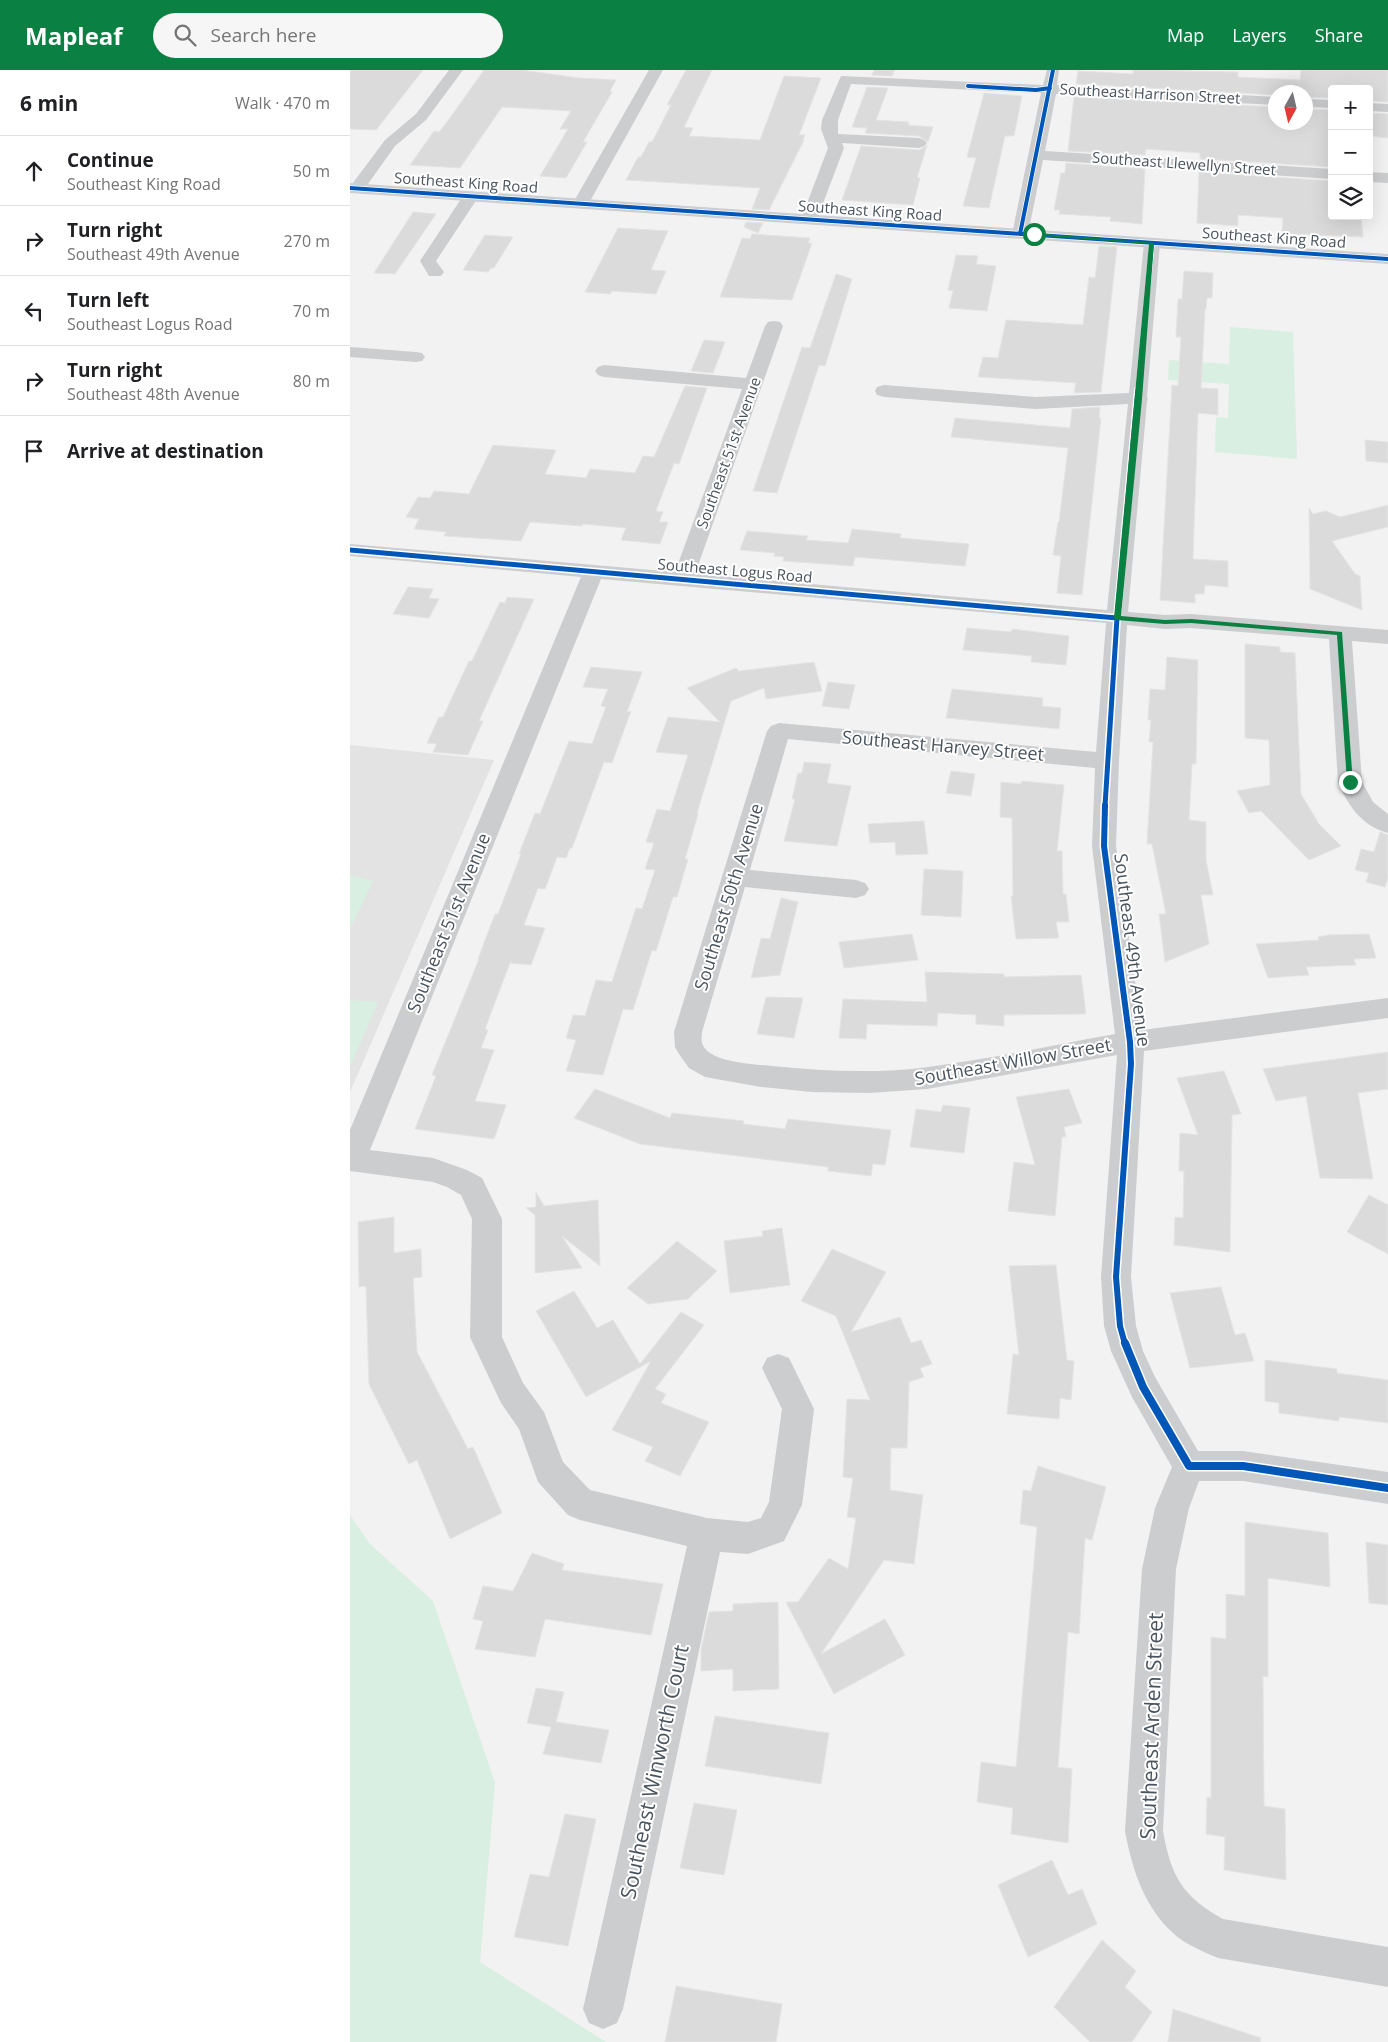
<!DOCTYPE html>
<html lang="en">
<head>
<meta charset="utf-8">
<style>
	:root { --surface:#fff; --page:#f6f6f6; --text:#202124; --muted:#757577; --line:#e0e0e0; --accent:#0b8043 }
	body { margin:0; font-family:"Open Sans",sans-serif; background:var(--page); color:var(--text) }
	.controls { position:absolute; right:15px; top:15px; display:grid; overflow:hidden; border-radius:5px; box-shadow:0 5px 20px #0002 }
	.controls button { width:45px; height:45px; display:grid; place-items:center; padding:0; border:0; border-bottom:1px solid var(--line); background:var(--surface); color:var(--text); font:25px sans-serif }
	.compass { position:absolute; left:918px; top:15px; width:45px; height:45px; border-radius:50%; background:var(--surface); box-shadow:0 5px 20px #0002; rotate:188deg }
	.stop { position:absolute; width:15px; height:15px; margin:-11px; border:4px solid #0b8043; border-radius:50%; background:#fff }
	.stop.end { background:#0b8043; border-color:#fff; box-shadow:0 1px 5px #0008 }
	.list { margin:0; padding:0; list-style:none }
	h2 { display:flex; justify-content:space-between; align-items:center; height:65px; margin:0; padding:0 20px; font-size:21px }
	h2 small { font-size:16px; font-weight:400; color:var(--muted) }
	.list li { display:grid; grid-template-columns:32px 1fr auto; gap:15px; align-items:center; box-sizing:border-box; height:70px; padding:0 20px; border-top:1px solid var(--line) }
	.list b { display:block; font-size:19px; white-space:nowrap }
	.list p { margin:0; font-size:16px; white-space:nowrap; color:var(--muted) }
	.list em { font-size:16px; font-style:normal; color:var(--muted) }
	.icon { flex:none; width:28px; height:28px; fill:none; stroke:currentColor; stroke-width:2; stroke-linecap:round; stroke-linejoin:round }
	.map { position:relative; flex:none; width:1038px; height:1972px; overflow:hidden }
	header { display:flex; align-items:center; gap:30px; box-sizing:border-box; height:70px; padding:0 25px; background:var(--accent); color:#fff }
	header strong { font-size:24px }
	nav { display:flex; gap:28px; margin-inline-start:auto; font-size:18px }
	.search { width:350px; height:45px; background:var(--page); display:flex; align-items:center; gap:12px; box-sizing:border-box; padding:0 18px; border-radius:28px; color:var(--muted); font-size:19px }
	main { display:flex }
	aside { flex:1; background:var(--surface) }
	.map>svg:first-child { display:block }
	.education { fill:#e4e3e3 }
	.green { fill:#d9efe2 }
	.building { fill:#dbdbdc; stroke:#e4e4e5 }
	.lines { fill:none; stroke-linecap:round; stroke-linejoin:round }
	.minor { fill:#cccdcf; fill-rule:evenodd }
	.secondary { fill:#ccced1; fill-rule:evenodd }
	.cycleway-far3-casing { stroke:#fff; stroke-width:5.5 }
	.cycleway-far2-casing { stroke:#fff; stroke-width:8 }
	.cycleway-far1-casing { stroke:#fff; stroke-width:9 }
	.cycleway-casing { stroke:#fff; stroke-width:11 }
	.cycleway-far3 { stroke:#0057b8; stroke-width:4 }
	.cycleway-far2 { stroke:#0057b8; stroke-width:5 }
	.cycleway-far1 { stroke:#0057b8; stroke-width:6 }
	.cycleway { stroke:#0057b8; stroke-width:8 }
	.route { fill:#0b8043 }
	.labels { text-anchor:middle; stroke-width:4; stroke-linejoin:round; paint-order:stroke }
	.far-street-label { font-size:15px; fill:#4a545d; stroke:#fff }
	.street-label { font-size:18px; fill:#4a545d; stroke:#fff }
	.near-street-label { font-size:21px; fill:#4a545d; stroke:#fff }
</style>
</head>
<body>
<header>
<strong>Mapleaf</strong>
<div class="search"><svg class="icon" aria-label="search" viewBox="0 0 24 24"><circle cx="10" cy="10" r="6"/><path d="M15 15l6 6"/></svg>Search here</div>
<nav><a>Map</a><a>Layers</a><a>Share</a></nav>
</header>
<main>
<aside>
<h2>6 min<small>Walk · 470 m</small></h2>
<ul class="list">
<li><svg class="icon" aria-label="ahead" viewBox="0 0 24 24"><path d="M12 20V5M6 11l6-6 6 6"/></svg><div><b>Continue</b><p>Southeast King Road</p></div><em>50 m</em></li>
<li><svg class="icon" aria-label="right" viewBox="0 0 24 24"><path d="M7 20v-9h11M14 6l5 5-5 5"/></svg><div><b>Turn right</b><p>Southeast 49th Avenue</p></div><em>270 m</em></li>
<li><svg class="icon" aria-label="left" viewBox="0 0 24 24"><path d="M17 20v-9H6M10 6l-5 5 5 5"/></svg><div><b>Turn left</b><p>Southeast Logus Road</p></div><em>70 m</em></li>
<li><svg class="icon" aria-label="right" viewBox="0 0 24 24"><path d="M7 20v-9h11M14 6l5 5-5 5"/></svg><div><b>Turn right</b><p>Southeast 48th Avenue</p></div><em>80 m</em></li>
<li><svg class="icon" aria-label="arrive" viewBox="0 0 24 24"><path d="M6 21V4h12l-3 4 3 4H6"/></svg><div><b>Arrive at destination</b></div></li>
</ul>
</aside>
<div class="map">
<svg width="1038" height="1972" viewBox="0 0 1038 1972">
	<rect width="100%" height="100%" fill="#f2f2f2"/>
	<!-- education -->
	<path class="education" d="M0 675 144 690 0 1022Z"/>
	<!-- green -->
	<path class="green" d="M880 257 943 262 947 389 865 382 866 347 878 348 879 314 818 310 819 290 879 294Z
		M0 805 23 811 0 859Z
		M0 930 28 932 0 997Z
		M0 1445 20 1474 83 1531 145 1713 130 1892 256 1972H0Z"/>
	<!-- building -->
	<path class="building" d="M0 0H73L26 60 0 59Z
		M134 0H172L229 8 266 10 260 21 262 22 233 72H237L216 108 190 106 218 59H210L221 41 152 37 110 98 60 95 84 61 89 62 97 52Z
		M336 0H362L334 57 343 58 339 66 410 70 434 6 471 8 449 65H455L453 70H454L419 140 402 139 410 118 276 110 288 87H291L299 72H302L321 35H317Z
		M524 0H545L542 6 522 5Z
		M783 0 888 2V7L950 10 951 0H1038V32L1019 31V19H982V28L956 27V22H926V25L726 14 728 1 783 4Z
		M517 17 538 18 526 50 559 52 558 55 583 57 578 72 569 66 515 63 517 58 502 57Z
		M634 23 672 26 664 66H655L639 138 613 136 626 88 617 87Z
		M724 27 926 37V52H956V39L982 40V97L850 89V83L796 79 795 85 718 81Z
		M1019 43 1038 44V68L1019 66Z
		M577 75 567 108H570L563 135 492 130 511 76 569 80Z
		M716 93 795 99 792 154 760 151 761 147 709 144 710 140H704L711 103H715Z
		M849 102 982 111V146H1011L1013 167 938 164V162H932L933 148 888 145V156L847 153Z
		M63 142 86 144 45 204 24 203Z
		M396 152 413 153 408 163 394 157Z
		M268 158 318 161 301 200 316 201 306 224 262 221 260 224 235 222Z
		M402 164 460 168 458 173H462L442 230 370 227 392 168 400 169Z
		M135 165 163 167 144 198H141L138 202 113 200Z
		M749 176 767 177 751 322 724 323 726 313 628 307 633 287 648 288 656 250 733 255 739 207 745 208Z
		M606 185 628 186 626 194 646 196 637 241 599 238 603 221 598 220Z
		M834 201 863 203 862 228H857L856 239H855L851 318 868 319V345L848 343 843 489 878 491V517L855 515 854 524H845V533L810 530 822 315 828 316 831 267H826L828 229H832Z
		M486 204 502 209 475 296 469 295 427 423 403 421 452 277 460 278Z
		M354 270 375 272 363 303 341 301Z
		M335 316 357 318 329 394 324 393 306 441 313 442 309 452H318L310 474 271 470 276 458 233 454 232 456 180 452 171 471 94 466 96 462 64 459 69 449 56 447 68 427 80 428 84 421 119 424 143 375 206 380 195 404 236 408 240 399 285 403 293 386 304 387Z
		M750 337 749 348H751L732 525 707 523 711 486 703 485 708 452H709L718 378 601 367 605 348 720 358 722 339Z
		M1015 370 1038 372V393L1016 391Z
		M1038 435V457L982 471 1005 504 1010 506 1012 540 960 519 959 438 963 444 976 441 990 447Z
		M502 459 551 464 550 468 619 474 615 496 505 487 503 496 433 491 434 487 424 486 425 483 390 480 397 461 458 466 456 470 498 473Z
		M58 517 83 519 79 528 89 529 79 548 43 544Z
		M157 527 184 529 129 651H133L118 685 83 682 87 674 77 673 89 647H93L119 591H122L150 532 155 533Z
		M617 558 661 562 662 559 719 566 716 595 681 592 682 586 613 580Z
		M895 574 930 577V582L945 583 951 724 969 754 991 776 959 790 911 741 899 743 887 721 920 715 919 670 895 668Z
		M817 587 848 590 846 694H842L839 750 856 752V790L863 825H851L859 874 815 892 809 844H816L802 774H797L803 672H799L801 650H798L800 619 815 620Z
		M464 592 472 621 416 629 414 618 381 631 347 743 348 744 335 789H338L327 827H323L306 881 302 880 283 940 273 939 253 1005 216 1001 226 970 216 968 223 945 235 946 246 910 262 912 286 838 292 839 305 800 295 799 304 773 296 772 307 739 320 741 338 685 306 682 318 647 370 652 337 618 386 598 389 601Z
		M241 597 292 602 277 642 281 641 262 693 254 692 222 778H220L216 788 207 787 195 819 188 818 174 855 195 858 181 895 160 893 135 959 138 960 131 978 144 980 125 1031 156 1035 144 1069 65 1059 86 1006 82 1005 129 889H128L145 844H148L171 784H169L185 743 190 744 219 671 242 674 256 637 251 636 258 619 233 617Z
		M478 612 505 615 499 639 472 636Z
		M602 619 693 628 692 636 711 638 709 659 596 648Z
		M454 692 481 694 477 713 501 716 487 776 434 771 445 729H442L448 703H452Z
		M601 701 625 704 621 726 596 723Z
		M672 711 714 715 707 781H712L713 824H716L719 852H706L709 868 666 869 661 826H663L662 748 650 747 651 712 671 714Z
		M574 751 578 784 546 785 545 772 520 773 518 754Z
		M1030 762 1038 765V808L1035 817 1016 812 1019 803 1005 800 1011 779 1024 782Z
		M574 799 613 801 611 847 571 845Z
		M431 828 448 832 430 905 401 908 411 868 420 869Z
		M562 864 568 890 494 898 489 872Z
		M1019 864 1026 888 1004 889 1006 895 956 897 959 905 918 908 906 874 969 870 968 867 978 865Z
		M575 902 654 904V907L731 905 736 944 654 945V956L626 954V945L588 943 587 956 517 954 516 969 489 968 493 929 577 932Z
		M416 927 453 928 444 968 407 964Z
		M1038 982V1019L1008 1023 1023 1109 970 1108 956 1026 926 1031 913 999Z
		M874 1001 891 1044 882 1045 880 1182 824 1175 825 1147 833 1148 834 1101H829L830 1063 848 1065 827 1008Z
		M245 1019 320 1048 322 1043 394 1051 393 1054 435 1059 438 1049 541 1060 535 1095 523 1094 521 1106 478 1101V1097L290 1074 224 1048Z
		M719 1019 732 1053 714 1057 716 1067H712L705 1146 658 1141 664 1092 685 1095 666 1027Z
		M593 1035 620 1038 614 1083 560 1077 566 1039 591 1042Z
		M186 1122 194 1136 248 1130 250 1196 212 1166 232 1198 185 1203V1145L176 1138 186 1137Z
		M1019 1125 1038 1135V1184L997 1162Z
		M44 1147V1183L71 1179 72 1207 63 1208 67 1282 118 1379 123 1377 152 1443 100 1469 67 1390 59 1394 19 1314 16 1216 9 1217 8 1152Z
		M432 1158 440 1215 380 1223 374 1171 413 1166 412 1161Z
		M327 1171 367 1201 338 1229 298 1234 277 1218Z
		M482 1179 536 1202 501 1262 550 1247 561 1273 571 1270 582 1294 570 1298 574 1307 559 1312 557 1378H541L540 1420 573 1425 564 1494 534 1490 471 1584 535 1549 555 1585 484 1624 436 1532H448L479 1488 498 1499 506 1448 497 1447 503 1408 493 1407 497 1329 520 1330 486 1246 451 1231Z
		M706 1195 717 1290 724 1291 721 1330 710 1328 709 1349 657 1344 663 1284 669 1285 659 1196Z
		M871 1217 885 1265 895 1263 904 1291 840 1298 820 1223Z
		M224 1221 247 1258 263 1250 290 1294 331 1242 354 1255 305 1319 316 1324 311 1333 359 1352 330 1406 295 1391 303 1377 262 1360 301 1291 236 1327 186 1241Z
		M915 1290 987 1299V1303L1038 1310V1353L989 1347V1351L929 1343V1333L915 1331Z
		M688 1396 756 1417 742 1470 735 1468 729 1564 718 1562 708 1697 722 1699 718 1773 661 1764 663 1738 627 1732 631 1692 666 1697 687 1457 670 1454 673 1420 681 1421Z
		M895 1452 978 1463 980 1517 918 1508V1607L913 1606 914 1736 935 1739 936 1810 874 1800 875 1767 856 1764 857 1727 861 1728V1567L876 1569V1524L895 1526Z
		M1016 1472 1038 1475V1535L1019 1533Z
		M182 1483 214 1494 212 1500 313 1514 301 1565 195 1549 185 1587 125 1579 133 1551 123 1549 133 1516 163 1521Z
		M428 1532 429 1619 383 1621V1599L351 1601V1580L359 1542 383 1541V1534Z
		M186 1618 214 1622 206 1652 259 1660 251 1693 193 1684 201 1657 177 1653Z
		M365 1646 479 1663 471 1714 355 1696Z
		M344 1733 387 1740 374 1805 330 1798Z
		M215 1744 246 1749 218 1876 164 1867 180 1804 199 1807Z
		M702 1790 718 1825 732 1819 747 1854 678 1887 648 1815Z
		M752 1870 786 1901 775 1917 802 1942 782 1972H740L704 1937Z
		M326 1916 432 1934 426 1972H315Z
		M823 1939 911 1968 910 1972H818Z"/>
	<g class="lines">
		<!-- minor -->
		<path class="minor" d="M99 0H113L76 50 45 76 13 121H1L0 117 35 70 66 44Z
			M299 0H313L239 133 237 136H225L223 133Z
			M697 0H709L707 15 926 27V35L706 24 695 81 982 99V109L693 90 678 164 676 168H664L662 164 691 23 501 14 488 50V64L569 68 574 70 577 73 574 76 569 78 492 73 494 78 467 149 465 152H453L451 149 478 78 471 59 472 50 491 6 693 15Z
			M956 29 982 30V38L956 37Z
			M1019 33 1038 34V42L1019 41Z
			M1019 102 1038 103V113L1019 112Z
			M121 121 127 123 129 126 86 191 94 202 91 206H79L70 191 115 123Z
			M802 168 808 169 810 173 797 327 798 329 797 332 778 542 815 545 841 544 1038 560V574L1002 571 1012 712 1023 732 1038 744V763C1012 756 998 736 988 712L979 569 841 558 815 559 777 555 769 691 766 776 792 960 1038 928V948L794 981 781 1207 786 1256 793 1281 805 1307 848 1381H893L1038 1402V1434L893 1411H849L839 1438 826 1499 813 1761C821 1806 832 1826 873 1849L1038 1877V1917L868 1888C854 1882 835 1874 824 1864 794 1837 782 1799 775 1761L792 1499 805 1438 822 1397 782 1327 761 1281 754 1256 751 1207 767 985 577 1019 519 1023 462 1022 411 1017 355 1007 339 998 329 984 325 977 324 962 417 661 421 656 429 653 746 682 756 553 251 509 20 1080 83 1088 117 1100 132 1108 152 1149V1267L173 1313 194 1342 213 1392 240 1420 357 1448 398 1452 411 1448 419 1432 432 1339 412 1298 417 1288 428 1284 439 1288 464 1339 452 1435 434 1471 398 1484 370 1482 273 1939 267 1953 253 1959 239 1953 233 1939 337 1476 230 1450 218 1445 188 1412 169 1359 151 1333 120 1267 122 1149 111 1125 97 1117 83 1112 0 1101V1060L231 507 0 486V474L325 502 392 319 254 307 248 305 245 301 248 297 254 295 396 308 415 256 418 252 424 251 430 252 433 256 345 504 757 540 778 334 686 339 534 327 527 325 525 321 527 317 534 315 686 327 779 323 794 173 796 169ZM438 669 745 698 742 776 765 964C703 975 640 989 578 997 526 1004 473 1001 422 996 404 994 358 993 352 973 351 970 352 965 352 962L395 817 506 828 515 825 519 819 515 813 506 810 400 800Z
			M0 277 66 282 72 283 75 287 72 291 66 292 0 287Z"/>
		<!-- secondary -->
		<path class="secondary" d="M0 113 1038 184V194L0 123Z"/>
		<defs>
			<path id="cycleway-far3" d="M618 16 686 20 700 18
				M0 118 1038 189
				M670 164 703 0
				M788 321 802 173"/>
			<path id="cycleway-far2" d="M0 480 767 548
				M755 736 767 548 788 320"/>
			<path id="cycleway-far1" d="M755 735 754 776 780 972 781 994 766 1207 770 1256 775 1274"/>
			<path id="cycleway" d="M775 1273 793 1317 839 1396H893L1038 1418"/>
		</defs>
		<!-- cycleway-far3 casing -->
		<use href="#cycleway-far3" class="cycleway-far3-casing"/>
		<!-- cycleway-far2 casing -->
		<use href="#cycleway-far2" class="cycleway-far2-casing"/>
		<!-- cycleway-far1 casing -->
		<use href="#cycleway-far1" class="cycleway-far1-casing"/>
		<!-- cycleway casing -->
		<use href="#cycleway" class="cycleway-casing"/>
		<!-- cycleway-far3 -->
		<use href="#cycleway-far3" class="cycleway-far3"/>
		<!-- cycleway-far2 -->
		<use href="#cycleway-far2" class="cycleway-far2"/>
		<!-- cycleway-far1 -->
		<use href="#cycleway-far1" class="cycleway-far1"/>
		<!-- cycleway -->
		<use href="#cycleway" class="cycleway"/>
	</g>
	<!-- route -->
	<path class="route" d="M684 163 804 173 792 329 771 546 815 550 841 549 992 562 1003 714 997 712 987 565 841 553 815 554 767 550 764 548 799 174 682 165Z"/>
	<g class="labels">
		<!-- far-street labels -->
		<g class="far-street-label">
			<text transform="translate(800 24) rotate(3)" y="5">Southeast Harrison Street</text>
			<text transform="translate(834 94) rotate(4)" y="5">Southeast Llewellyn Street</text>
			<text transform="translate(116 113) rotate(4)" y="5">Southeast King Road</text>
			<text transform="translate(520 141) rotate(4)" y="5">Southeast King Road</text>
			<text transform="translate(924 168) rotate(4)" y="5">Southeast King Road</text>
			<text transform="translate(379 383) rotate(-70)" y="5">Southeast 51st Avenue</text>
			<text transform="translate(385 501) rotate(5)" y="5">Southeast Logus Road</text>
		</g>
		<!-- street labels -->
		<g class="street-label">
			<text transform="translate(593 676) rotate(5)" y="6">Southeast Harvey Street</text>
			<text transform="translate(379 827) rotate(-73)" y="6">Southeast 50th Avenue</text>
			<text transform="translate(99 853) rotate(-68)" y="6">Southeast 51st Avenue</text>
			<text transform="translate(782 880) rotate(83)" y="6">Southeast 49th Avenue</text>
			<text transform="translate(663 992) rotate(-10)" y="6">Southeast Willow Street</text>
		</g>
		<!-- near-street labels -->
		<g class="near-street-label">
			<text transform="translate(802 1656) rotate(-88)" y="7">Southeast Arden Street</text>
			<text transform="translate(305 1702) rotate(-78)" y="7">Southeast Winworth Court</text>
		</g>
	</g>
</svg>
<div class="controls">
<button>+</button>
<button>−</button>
<button><svg class="icon" aria-label="layers" viewBox="0 0 24 24"><path d="M12 4l9 5-9 5-9-5zM3 14l9 5 9-5"/></svg></button>
</div>
<svg class="compass" viewBox="-18 -18 36 36"><path d="M0-13l5 13h-10z" fill="#e53935"/><path d="M0 13l5-13h-10z" fill="#757577"/></svg>
<div class="stop" style="left:684px;top:164px"></div>
<div class="stop end" style="left:1000px;top:712px"></div>
</div>
</main>
</body>
</html>
